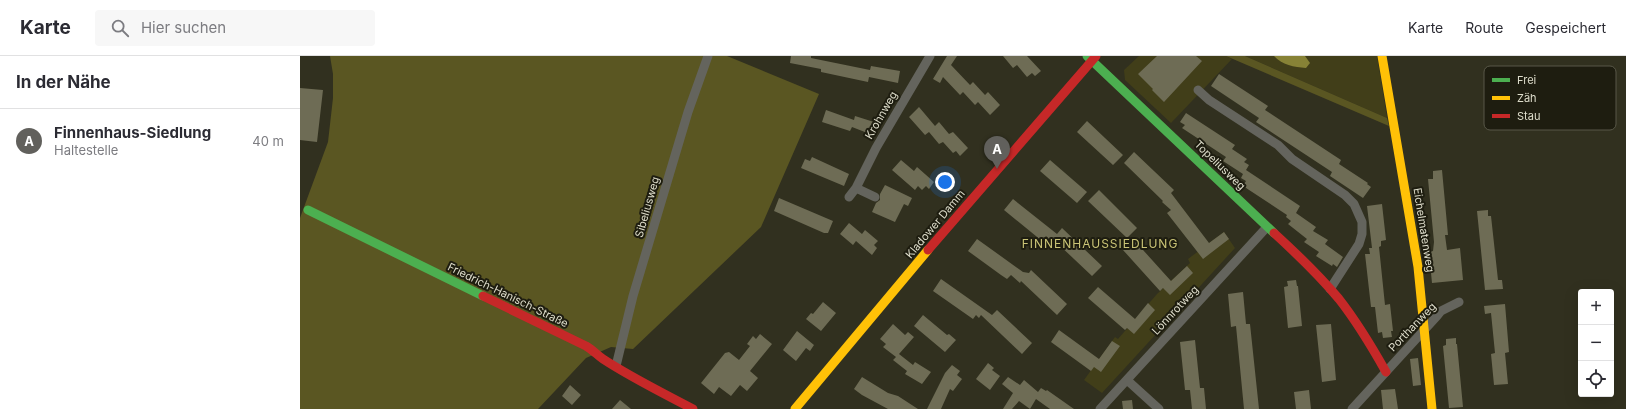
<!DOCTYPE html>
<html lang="de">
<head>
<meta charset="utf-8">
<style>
	:root { --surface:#fff; --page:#f7f7f7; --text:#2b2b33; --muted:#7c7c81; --line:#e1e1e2; --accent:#61605c }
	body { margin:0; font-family:Inter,sans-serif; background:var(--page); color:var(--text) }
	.controls { position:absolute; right:12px; bottom:12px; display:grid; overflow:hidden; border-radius:4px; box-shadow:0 4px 16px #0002 }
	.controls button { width:36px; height:36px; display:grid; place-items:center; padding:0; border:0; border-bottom:1px solid var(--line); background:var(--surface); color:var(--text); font:20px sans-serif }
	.you { position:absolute; left:645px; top:126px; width:14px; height:14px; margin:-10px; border:3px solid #fff; border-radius:50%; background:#1a73e8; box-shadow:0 0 0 6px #1a73e833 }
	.badge { display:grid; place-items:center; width:26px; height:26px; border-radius:50%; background:var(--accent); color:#fff; font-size:13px; font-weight:700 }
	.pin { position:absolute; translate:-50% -33px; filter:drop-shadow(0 1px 2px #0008) }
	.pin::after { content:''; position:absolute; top:21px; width:14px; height:12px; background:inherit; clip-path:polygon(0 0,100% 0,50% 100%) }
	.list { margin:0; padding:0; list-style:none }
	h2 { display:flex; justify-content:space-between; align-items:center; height:52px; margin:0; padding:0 16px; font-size:17px }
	h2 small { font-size:13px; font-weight:400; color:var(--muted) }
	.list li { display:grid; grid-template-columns:26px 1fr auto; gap:12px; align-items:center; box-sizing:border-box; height:64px; padding:0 16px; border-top:1px solid var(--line) }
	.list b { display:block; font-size:15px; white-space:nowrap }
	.list p { margin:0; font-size:13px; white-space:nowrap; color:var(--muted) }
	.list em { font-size:13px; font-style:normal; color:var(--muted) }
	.icon { flex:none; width:22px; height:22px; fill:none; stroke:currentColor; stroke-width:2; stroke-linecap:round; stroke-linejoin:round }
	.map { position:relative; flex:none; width:1326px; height:353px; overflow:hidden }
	header { display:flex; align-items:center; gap:24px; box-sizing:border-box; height:56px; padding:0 20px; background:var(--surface); border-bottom:1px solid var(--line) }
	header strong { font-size:19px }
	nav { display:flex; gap:22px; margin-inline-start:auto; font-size:14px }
	.search { width:280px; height:36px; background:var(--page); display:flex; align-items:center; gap:10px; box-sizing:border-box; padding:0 14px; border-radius:4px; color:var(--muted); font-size:15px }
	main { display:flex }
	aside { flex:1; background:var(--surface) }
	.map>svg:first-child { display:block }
	.built { fill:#413e19 }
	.green { fill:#5a5622 }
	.water { fill:#878236 }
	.building { fill:#6e6c55 }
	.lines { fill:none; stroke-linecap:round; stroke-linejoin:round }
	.street { stroke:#64645d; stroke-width:9 }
	.fast { stroke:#4caf50; stroke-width:9 }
	.slow { stroke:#ffc107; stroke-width:9 }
	.jam { stroke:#c62828; stroke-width:9 }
	.labels { text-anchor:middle; stroke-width:4; stroke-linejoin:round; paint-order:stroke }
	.street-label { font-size:11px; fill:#dfdecc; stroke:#1e1d10 }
	.neighbourhood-label { font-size:12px; letter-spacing:1px; fill:#cac476; stroke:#1e1d10 }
	.key { fill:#1e1d10; stroke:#585748; stroke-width:1 }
	.key-label { font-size:11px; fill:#dfdecc }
</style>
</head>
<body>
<header>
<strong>Karte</strong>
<div class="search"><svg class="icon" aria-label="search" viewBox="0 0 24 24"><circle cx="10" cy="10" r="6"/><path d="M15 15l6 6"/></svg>Hier suchen</div>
<nav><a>Karte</a><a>Route</a><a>Gespeichert</a></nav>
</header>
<main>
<aside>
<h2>In der Nähe<small></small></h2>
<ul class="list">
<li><span class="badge">A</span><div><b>Finnenhaus-Siedlung</b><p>Haltestelle</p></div><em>40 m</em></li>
</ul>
</aside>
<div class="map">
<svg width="1326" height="353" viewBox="0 0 1326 353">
	<rect width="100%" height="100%" fill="#31301f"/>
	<!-- built -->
	<path class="built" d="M839 0H926L932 3 871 67 825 24 824 14Z
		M945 0H1077L1087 62Z
		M924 176 935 192 802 337 784 324 815 281 818 283 857 238 890 207 888 203Z"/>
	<!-- green -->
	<path class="green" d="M30 0H427L519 38 461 171 333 293 311 291 286 302 238 353H0V162L28 86 33 42V18Z
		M926 0H945L1087 62 1089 70Z"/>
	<!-- water -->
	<path class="water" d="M974 0H1005L1010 7 1006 12C994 11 982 9 974 0Z"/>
	<!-- building -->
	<path class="building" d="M491 0H511V2L570 14 571 10 600 15 598 27 569 21 568 26 521 16V13L490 7Z
		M647 0H657L651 9 670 29 673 26 685 39 688 36 700 49 690 59 678 46 675 49 663 36 660 39 643 21 640 27 633 23Z
		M703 0H727L741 15 735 20 732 17 727 21 717 9 713 12Z
		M857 0H896L902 5 864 46 852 34 853 33 838 18Z
		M919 18 968 50 965 54 1041 104 1039 108 1068 127 1067 128 1071 131 1063 142 1030 120 1032 116 956 66 959 62 911 30Z
		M0 32 23 34 17 86 0 84Z
		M619 51 635 70 639 66 649 78 653 76 668 92 660 100 656 95 653 97 643 86 639 88 629 76 625 79 609 61Z
		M526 54 554 64 555 60 574 66 570 78 552 71 550 75 522 66Z
		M886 57 935 89 932 93 947 103 944 106 949 109 946 114 1000 150 996 157 1016 171 1013 175 1028 184 1025 188 1043 201 1037 211 1033 208 1032 210 1016 200 1019 196 1004 186 1007 183 988 168 991 165 986 161 987 159 943 130 946 125 941 122 943 118 923 105 926 101 882 72 885 69 880 66Z
		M787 65 823 99 813 109 777 76Z
		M834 96 874 134 871 137 909 187 924 176 929 183 903 203 867 157 871 154 862 146 863 145 824 107Z
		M512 101 549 118 544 130 501 112 505 103 510 105Z
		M601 104 614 115 617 111 634 126 629 133 626 130 622 134 618 130 615 134 592 114Z
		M750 104 787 136 777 147 740 115Z
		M1142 114 1148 179H1145L1147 194 1160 192 1163 224 1132 227 1129 196 1133 195 1134 186 1128 123H1133V115Z
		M585 129 612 142 608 150 604 148 595 166 572 156 576 147 580 144V138Z
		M799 134 837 172 827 182 788 145Z
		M479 142 533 165 528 177H524L474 155Z
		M713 143 757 178 762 172 802 210 792 220 756 186 754 188 746 180 742 185 704 154Z
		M1082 148 1086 184 1081 185V190L1079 191 1085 249 1090 248 1093 275H1091L1092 281 1083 282 1082 276 1078 277 1075 251H1071L1065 198H1070L1069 192H1072L1067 150Z
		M1188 154V160H1191L1198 224H1202L1203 233 1185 234 1177 155Z
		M549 167 562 178 565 174 578 185 574 189 577 192 572 199 556 185 553 189 540 178Z
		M677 183 723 216 729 217 731 214 767 248 757 259 721 225 720 227 711 219 707 223 701 219 668 195Z
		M834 184 871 225 887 210 893 217 870 239 863 232 860 235 823 194Z
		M641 223 692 259 697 254 732 287 722 298 681 259 679 262 676 259 673 263 633 235Z
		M996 224 997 230H998L1002 270 988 272 984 231 988 230 987 225Z
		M798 231 835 263 848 247 855 254 834 278 827 272 825 274 788 242Z
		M943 236 946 268H950L959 353H944L936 270 931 271 928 238Z
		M523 246 536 257 521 275 506 263 511 257 513 258Z
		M1205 248 1209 296 1205 297 1208 328 1194 329 1191 298 1195 297 1191 257 1185 258 1184 250Z
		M623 259 647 279 649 278 656 284 645 296 614 270Z
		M593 268 605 279 608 276 614 281 599 298 613 309 615 306 631 316 622 328 605 318 607 315 593 304 596 301 583 291 586 288 580 283Z
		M1031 268 1036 324 1022 326 1016 269Z
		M759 274 799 303 812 285 820 290 801 316 794 311 791 315 751 286Z
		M497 275 514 289 510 295 506 292 496 305 483 294Z
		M460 278 472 288 450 315 458 322 447 335 440 329 431 340 419 331 414 338 401 327 425 297 429 296 439 304 450 290 447 288 453 280 456 283Z
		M1156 282V288H1157L1163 351 1149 352 1143 290 1146 289V283Z
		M895 284 900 332H904L906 353H892L890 334H885L880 286Z
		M1118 302 1121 329 1113 330 1110 303Z
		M688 307 694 312 692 314 700 320 690 334 676 323Z
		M652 309 660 315 657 319 662 323 653 335 650 333 641 353H627L645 317Z
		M562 321 588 337 598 340 618 353H588L562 339 554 333Z
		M708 321 720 329 724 324 738 336 741 332 746 335 747 334 774 353H750L736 343 730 353 719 345 712 353H703L713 337 702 328Z
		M270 329 281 339 272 349 262 340Z
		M1095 333 1098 353H1083L1081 334Z
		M1009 334 1011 353H996L994 336Z
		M320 344 331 353H312Z
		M832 344 833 353H823L822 345Z"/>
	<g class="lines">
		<!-- street -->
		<path class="street" d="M898 34 909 44 978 89 992 103 1045 139 1054 148 1062 166V178L1059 188 1030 233
			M556 132 575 141
			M549 141 556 132 576 92 630 0
			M316 310 333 240 388 56 408 0
			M827 324 859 353
			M800 353 967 171
			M1052 353 1137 260 1141 255 1159 246"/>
		<!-- fast -->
		<path class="fast" d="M787 0 974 177
			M8 154 183 240"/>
		<!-- slow -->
		<path class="slow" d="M1082 0 1118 211 1132 353
			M495 353 628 194"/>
		<!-- jam -->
		<path class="jam" d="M974 177C997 198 1019 219 1039 243 1057 266 1072 291 1086 316
			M628 194 796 0
			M183 240 286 290C293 294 297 299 303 303 332 322 363 337 393 353"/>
	</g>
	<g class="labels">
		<!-- street labels -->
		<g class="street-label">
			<text transform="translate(581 59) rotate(-60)" y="4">Krohnweg</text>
			<text transform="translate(920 109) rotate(44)" y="4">Topeliusweg</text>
			<text transform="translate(347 151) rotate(-74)" y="4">Sibeliusweg</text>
			<text transform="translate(635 168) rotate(-50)" y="4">Kladower Damm</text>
			<text transform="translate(1124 174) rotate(81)" y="4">Eichelmatenweg</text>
			<text transform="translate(208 239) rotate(26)" y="4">Friedrich-Hanisch-Straße</text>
			<text transform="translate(875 254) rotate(-47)" y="4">Lönnrotweg</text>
			<text transform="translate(1112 271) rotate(-46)" y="4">Porthanweg</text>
		</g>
		<!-- neighbourhood labels -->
		<g class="neighbourhood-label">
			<text x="800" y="192">FINNENHAUSSIEDLUNG</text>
		</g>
	</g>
	<!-- legend -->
	<rect x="1184" y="10" width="132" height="64" rx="6" class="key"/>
	<rect x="1192" y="22" width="18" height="4" fill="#4caf50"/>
	<rect x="1192" y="40" width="18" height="4" fill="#ffc107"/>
	<rect x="1192" y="58" width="18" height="4" fill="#c62828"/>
	<g class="key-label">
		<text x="1217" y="28">Frei</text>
		<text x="1217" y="46">Zäh</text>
		<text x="1217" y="64">Stau</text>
	</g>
</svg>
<div class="controls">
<button>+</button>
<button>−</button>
<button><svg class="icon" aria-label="locate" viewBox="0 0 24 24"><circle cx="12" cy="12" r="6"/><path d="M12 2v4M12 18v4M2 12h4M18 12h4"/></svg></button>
</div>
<div class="you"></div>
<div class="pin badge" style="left:697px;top:113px">A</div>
</div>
</main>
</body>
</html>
